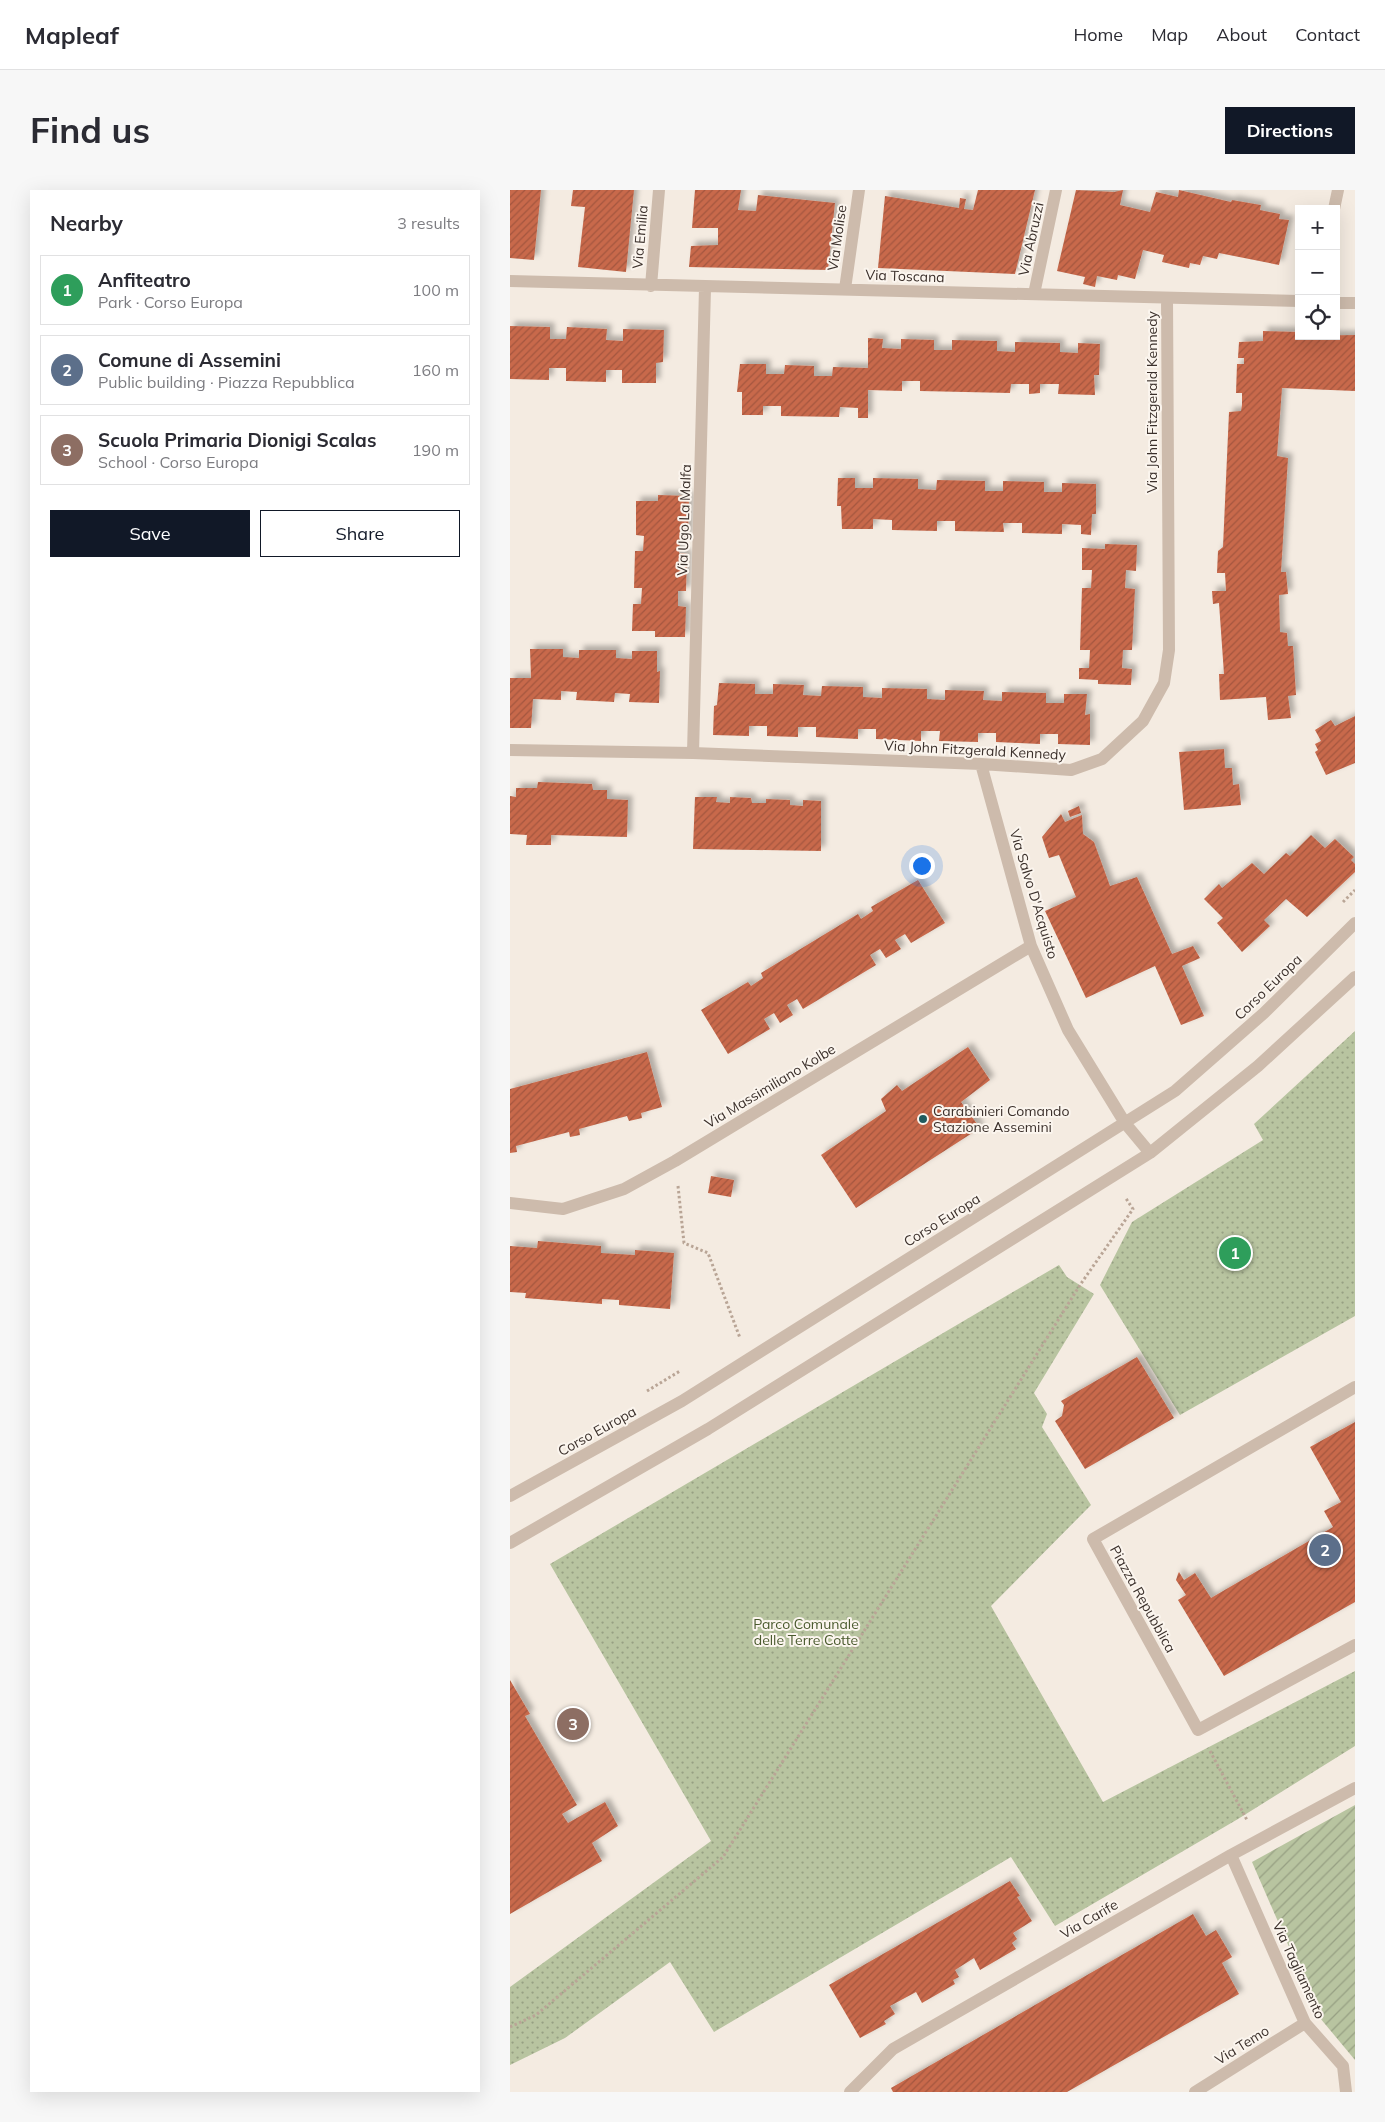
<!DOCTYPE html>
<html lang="en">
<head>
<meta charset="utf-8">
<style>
	:root { --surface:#fff; --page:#f7f7f7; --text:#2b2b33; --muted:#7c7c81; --line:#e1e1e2; --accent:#111827 }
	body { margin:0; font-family:Mulish,sans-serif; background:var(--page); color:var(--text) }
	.controls { position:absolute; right:15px; top:15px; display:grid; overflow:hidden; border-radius:0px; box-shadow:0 5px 20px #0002 }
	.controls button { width:45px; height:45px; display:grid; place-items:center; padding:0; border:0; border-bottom:1px solid var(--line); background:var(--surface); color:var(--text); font:25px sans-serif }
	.you { position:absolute; left:411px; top:675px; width:18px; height:18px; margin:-12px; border:4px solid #fff; border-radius:50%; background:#1a73e8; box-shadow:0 0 0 8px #1a73e833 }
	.badge { display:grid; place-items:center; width:32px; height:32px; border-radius:50%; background:var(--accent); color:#fff; font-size:16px; font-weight:700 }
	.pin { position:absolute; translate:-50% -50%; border:2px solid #fff; box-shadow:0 1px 5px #0006 }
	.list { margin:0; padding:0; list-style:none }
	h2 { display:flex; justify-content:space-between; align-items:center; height:65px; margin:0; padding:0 20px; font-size:21px }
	h2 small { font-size:16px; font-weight:400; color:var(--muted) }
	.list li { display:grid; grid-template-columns:32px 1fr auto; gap:15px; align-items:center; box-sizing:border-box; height:70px; margin:0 10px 10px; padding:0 10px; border:1px solid var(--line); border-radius:0px }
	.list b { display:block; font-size:19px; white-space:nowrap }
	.list p { margin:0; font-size:16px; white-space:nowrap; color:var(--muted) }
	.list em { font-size:16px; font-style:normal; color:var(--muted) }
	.actions { display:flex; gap:10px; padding:15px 20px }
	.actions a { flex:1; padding:11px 0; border:1px solid var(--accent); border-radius:0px; text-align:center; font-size:18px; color:var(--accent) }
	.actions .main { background:var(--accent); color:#fff }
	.icon { flex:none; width:28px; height:28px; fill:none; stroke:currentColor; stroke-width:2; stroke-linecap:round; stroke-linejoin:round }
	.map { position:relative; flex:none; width:845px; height:1902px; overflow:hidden; border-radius:0px }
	header { display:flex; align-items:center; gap:30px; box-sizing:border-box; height:70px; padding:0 25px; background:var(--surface); border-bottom:1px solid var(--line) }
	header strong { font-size:24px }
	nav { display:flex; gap:28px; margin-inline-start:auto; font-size:18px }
	.intro { display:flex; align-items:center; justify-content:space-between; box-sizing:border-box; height:120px; padding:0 30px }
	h1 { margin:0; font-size:35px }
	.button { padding:12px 22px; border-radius:0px; background:var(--accent); color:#fff; font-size:18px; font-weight:700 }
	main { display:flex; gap:30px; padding:0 30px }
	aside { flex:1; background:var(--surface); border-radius:0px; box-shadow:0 5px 20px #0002 }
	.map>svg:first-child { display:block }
	.park { fill:url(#park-dots) }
	.garden { fill:url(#garden-furrows) }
	.building { fill:url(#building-hatch); filter:url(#shadow) }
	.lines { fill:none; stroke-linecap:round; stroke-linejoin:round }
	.path { stroke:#b9a596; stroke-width:3; stroke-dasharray:2.5 2.5; stroke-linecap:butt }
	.minor { stroke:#cdbbac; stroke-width:12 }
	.poi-dot { fill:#1f5a5e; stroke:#fbf5ee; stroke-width:2 }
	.labels { text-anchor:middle; stroke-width:4; stroke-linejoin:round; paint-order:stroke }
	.street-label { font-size:14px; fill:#3b302b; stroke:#fbf5ee }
	.poi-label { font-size:14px; fill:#3b302b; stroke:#fbf5ee; text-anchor:start }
	.park-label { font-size:14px; fill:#4a5a2e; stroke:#fbf5ee }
</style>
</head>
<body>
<header>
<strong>Mapleaf</strong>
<nav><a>Home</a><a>Map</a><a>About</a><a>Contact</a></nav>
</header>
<div class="intro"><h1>Find us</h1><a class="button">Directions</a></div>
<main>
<aside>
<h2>Nearby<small>3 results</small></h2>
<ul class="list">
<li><span class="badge" style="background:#2e9e5b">1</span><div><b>Anfiteatro</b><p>Park · Corso Europa</p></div><em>100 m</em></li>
<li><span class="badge" style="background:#5c6f8a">2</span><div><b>Comune di Assemini</b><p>Public building · Piazza Repubblica</p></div><em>160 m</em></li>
<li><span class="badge" style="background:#8d6e63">3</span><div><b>Scuola Primaria Dionigi Scalas</b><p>School · Corso Europa</p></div><em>190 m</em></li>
</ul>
<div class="actions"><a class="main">Save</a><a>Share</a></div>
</aside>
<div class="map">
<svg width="845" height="1902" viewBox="0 0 845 1902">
	<defs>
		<pattern id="park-dots" width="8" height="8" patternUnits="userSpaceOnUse" patternTransform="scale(1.25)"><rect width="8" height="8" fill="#b8c4a0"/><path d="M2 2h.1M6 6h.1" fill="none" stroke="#97a083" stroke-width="1.8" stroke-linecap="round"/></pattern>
		<pattern id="garden-furrows" width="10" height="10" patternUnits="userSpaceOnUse" patternTransform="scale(1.25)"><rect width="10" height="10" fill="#b8c4a0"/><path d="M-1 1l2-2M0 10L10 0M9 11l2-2" fill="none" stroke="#97a083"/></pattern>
		<pattern id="building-hatch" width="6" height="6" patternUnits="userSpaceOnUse" patternTransform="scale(1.25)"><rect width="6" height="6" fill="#c8694b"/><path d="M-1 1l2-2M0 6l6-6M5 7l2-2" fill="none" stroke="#a4573f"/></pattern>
		<filter id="shadow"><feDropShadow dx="4.5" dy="-4.5" stdDeviation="2.5" flood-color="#0004"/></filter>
	</defs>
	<rect width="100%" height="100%" fill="#f4ebe1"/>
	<!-- park -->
	<path class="park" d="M845 841V1126L670 1225 590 1095 622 1032 753 950 744 934Z
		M549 1075 557 1087 584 1104 524 1203 537 1224 532 1237 581 1315 481 1416 593 1612 845 1481V1556L728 1629 545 1736 501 1667 204 1842 160 1772 55 1848 0 1875V1797L201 1651 40 1374Z"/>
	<!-- garden -->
	<path class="garden" d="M845 1615V1870L810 1828 742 1672Z"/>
	<!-- building -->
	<path class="building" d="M0 0H31L24 70 0 68Z
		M63 0H124L116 82 68 77 75 17 61 16Z
		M185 0H231L228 20 246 21 248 5 325 13 318 80 179 77 181 56 208 55V38H182Z
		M468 0H525L505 84 368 78 375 6 449 18 450 8 456 9 454 19 463 20Z
		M566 0 604 2 613 0 610 15 640 22 646 2 668 7 669 0 721 12 722 10 751 15 750 20 770 24 769 29 779 30 769 75 709 63 707 69 693 66 690 75 680 73 679 78 652 72 654 65 633 60 625 89 608 85 607 90 587 86 585 97 573 94 575 87 547 81Z
		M0 136 40 137V149H56L57 137 97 139 96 150 113 151V139L154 140 153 172 146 173V193H112V180H96V192L56 191V178H39V190L0 189Z
		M753 141 789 142V146L845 145V201L772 198 767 266 778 268 771 382H776L778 404 769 405 770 442 777 443 778 456H783L786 505 778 506 781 528 758 530 756 507 710 510 709 484H714L709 413 703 414 702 401H716L715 383H707L708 361 713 357 719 222 731 221 732 215V203H726L727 174H734V168H728L729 152 753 151Z
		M358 148 373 149 372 158 391 159V149L424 150V160H442V150L487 151V161L505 162V152L550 153V162L568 163V153L590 154 589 185H584L585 205 548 204 549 194H530V203L519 204V194H501L500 203 410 201V191H392V201L358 200V228H348V218L330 217 329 227 271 226V216H253V225H232V202H227L230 174H256V184H274L275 175 304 176V186H322L323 177 358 178Z
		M328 288H345V298H363V288L408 289V299L426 300 427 290 475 291V301H493V291L534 292V302H552V293L586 294V324H582L581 345 571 344V335L552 334V344L512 343V333H493L494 342 445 341V331H427V341L382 340V330L363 329V339H332L331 316H327Z
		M148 305 179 306 178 348H170L169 363 177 364 176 401H168V416L176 417 175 447H145V441H122L123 414H131L132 398H124L125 361H133L134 346 126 345V311H148Z
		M595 354 627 355 626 381 616 380 615 398 625 399 622 460H613L612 478 622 479 621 495 588 494V490L569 489V478H579L580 460H570L572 398H581L582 380H572V358L595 359Z
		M20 459H53V467L69 468V460H106V468L122 469V461H147V482L150 481 149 513 119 512 120 504 105 503 104 512 66 510 67 502 51 501V510L23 509 21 538H0V488H21Z
		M209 493 245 494V504H263V494L294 495 293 505 311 506 312 496 353 497V507L372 508V498L417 499V509L435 510V500L474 501 473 510 492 511V502L536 503V513H554V504H577L575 525 580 524V555L548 554V544H530V554L486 552V543H468V552L429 551 430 541H411V551L366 549V539H348V549L306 547V537H288V547L257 546V536H239V546L203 545 204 516 207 515Z
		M845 526V573L816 585 805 562 808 560 805 554 811 551 805 540 821 530 825 536Z
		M714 559 715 578H722L723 595 729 594 731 615 674 620 669 562Z
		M28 592 82 594 83 600H97V609L118 610 117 647 41 645V655H16L17 645 0 644V606L6 607V598H27Z
		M185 607H207L206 612 220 613V607L241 608 242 613H256V609L280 610V615L293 616V610L311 611V661L183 659Z
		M569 616 571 623 560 627 558 621Z
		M551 624 555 632 572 625 573 644 584 652 600 696 627 687 662 764 683 756 690 768 672 776 694 826 671 835 645 776 576 808 535 721 566 707 549 665 539 668 532 647Z
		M801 645 815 658 825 649 844 667 841 670 845 674V682L797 727 776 709 754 730 760 736 732 762 707 733 713 728 694 709 709 694 712 698 742 673 754 684 776 663 780 666Z
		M408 690 435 733 401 753 395 744 385 750 391 759 376 768 370 759 360 765 366 775 293 819 287 809 277 815 283 825 270 833 264 823 254 829 260 839 218 864 191 820 238 792 241 796 253 788 251 783 348 724 351 729 363 721 361 717Z
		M458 857 480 890 451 912 470 938 346 1018 311 965 376 921 371 909 387 895 392 901Z
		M137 862 152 917 131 923 132 928 119 931 117 926 69 939 70 945 60 947 59 942 6 956 7 962 0 963V899Z
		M201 986 224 990 221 1007 198 1003Z
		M28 1051 91 1056V1063L125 1065V1060L164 1063 160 1119 109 1115V1110L92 1109V1114L15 1108 16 1103 0 1102V1056L27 1058Z
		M627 1167 664 1228 575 1279 545 1231 552 1226 554 1215 551 1211Z
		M845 1232V1412L714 1486 668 1410 676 1405 666 1390 668 1384 669 1382 674 1390 685 1383 701 1408 823 1337 814 1321 831 1312 800 1257Z
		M0 1490 20 1524 15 1526 67 1615 52 1624 58 1633 95 1612 108 1636 82 1653 92 1671 0 1724Z
		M500 1691 510 1706 507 1707 522 1731 503 1743 507 1749 502 1753 506 1759 470 1780 464 1768 445 1780 449 1787 443 1790 445 1794 412 1813 406 1802 380 1816 385 1824 374 1831 376 1834 350 1848 319 1795Z
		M683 1724 696 1746 706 1740 722 1767 712 1773 729 1804 557 1902H383L381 1898Z"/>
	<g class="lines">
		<!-- path -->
		<path class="path" d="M833 712 845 700
			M168 996 174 1053 198 1063 230 1148
			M137 1201 170 1181
			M700 1561 737 1630
			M0 1837 26 1825 213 1667 570 1095 623 1019 615 1007"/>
		<!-- minor -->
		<path class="minor" d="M824 19 828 0
			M0 91 789 111
			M141 96 149 0
			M335 99 349 0
			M524 104 546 0
			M826 113H845
			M0 560 183 563 471 574 561 580 592 569 633 531 654 493 659 460 657 108
			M183 563 195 98
			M471 574 521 756 558 840 615 933 640 963
			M0 1013 53 1019 114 999 165 971 521 756
			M845 1197 583 1349 688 1540 845 1455
			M0 1306 172 1211 665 901 754 823 845 733
			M0 1353 198 1239 640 963 748 876 845 787
			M721 1665 795 1833 833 1876 836 1902
			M340 1902 383 1859 721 1665 845 1598
			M685 1902 795 1833"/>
	</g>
	<!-- markers -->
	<circle class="poi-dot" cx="413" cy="929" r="5"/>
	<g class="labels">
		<!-- street labels -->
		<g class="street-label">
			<text transform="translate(130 47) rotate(-85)" y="5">Via Emilia</text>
			<text transform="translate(327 48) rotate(-82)" y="5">Via Molise</text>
			<text transform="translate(521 49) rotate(-78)" y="5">Via Abruzzi</text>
			<text transform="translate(395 86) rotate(2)" y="5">Via Toscana</text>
			<text transform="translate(642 212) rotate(-90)" y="5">Via John Fitzgerald Kennedy</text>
			<text transform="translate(174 330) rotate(-88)" y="5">Via Ugo La Malfa</text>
			<text transform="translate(465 560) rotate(3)" y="5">Via John Fitzgerald Kennedy</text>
			<text transform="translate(524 704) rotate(73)" y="5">Via Salvo D'Acquisto</text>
			<text transform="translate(758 797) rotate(-44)" y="5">Corso Europa</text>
			<text transform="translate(260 896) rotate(-31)" y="5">Via Massimiliano Kolbe</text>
			<text transform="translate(432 1030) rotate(-32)" y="5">Corso Europa</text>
			<text transform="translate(87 1241) rotate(-29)" y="5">Corso Europa</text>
			<text transform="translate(633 1409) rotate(61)" y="5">Piazza Repubblica</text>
			<text transform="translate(579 1729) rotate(-30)" y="5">Via Carife</text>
			<text transform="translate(789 1780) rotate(65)" y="5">Via Tagliamento</text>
			<text transform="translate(732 1855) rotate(-32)" y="5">Via Temo</text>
		</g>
		<!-- poi labels -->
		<g class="poi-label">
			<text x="423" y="926">Carabinieri Comando<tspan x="423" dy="16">Stazione Assemini</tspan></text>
		</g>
		<!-- park labels -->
		<g class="park-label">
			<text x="296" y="1439">Parco Comunale<tspan x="296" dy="16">delle Terre Cotte</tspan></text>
		</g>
	</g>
</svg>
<div class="controls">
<button>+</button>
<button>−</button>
<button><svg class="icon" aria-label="locate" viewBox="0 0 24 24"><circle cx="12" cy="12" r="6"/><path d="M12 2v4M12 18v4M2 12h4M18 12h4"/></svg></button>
</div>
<div class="you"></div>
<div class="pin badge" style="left:725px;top:1063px;background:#2e9e5b">1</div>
<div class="pin badge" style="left:815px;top:1360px;background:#5c6f8a">2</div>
<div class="pin badge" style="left:63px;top:1534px;background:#8d6e63">3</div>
</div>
</main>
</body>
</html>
